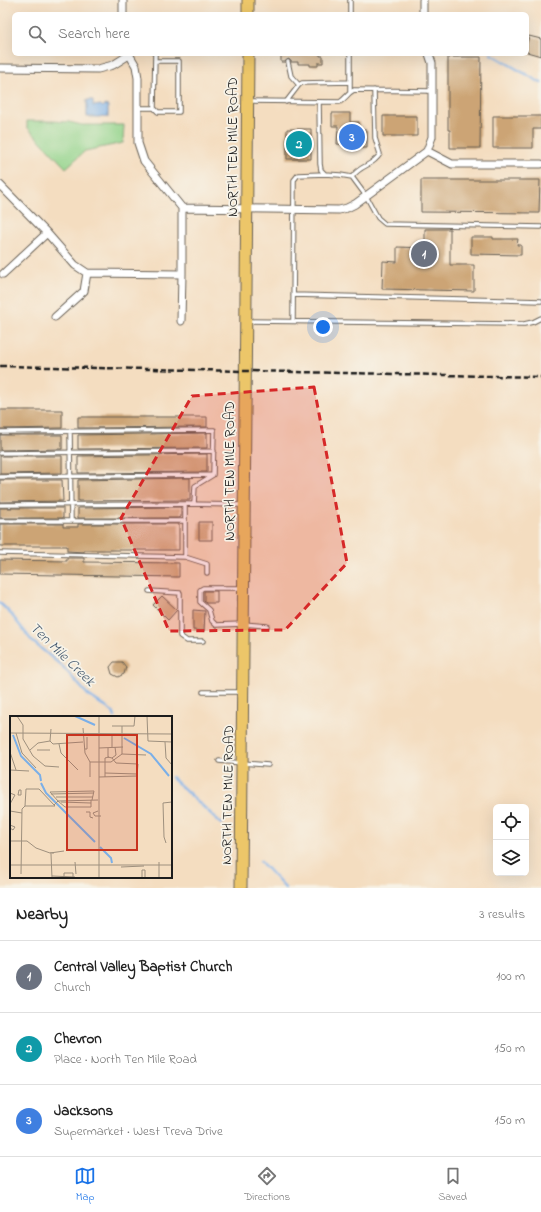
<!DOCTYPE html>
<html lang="en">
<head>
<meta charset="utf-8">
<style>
	:root { --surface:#fff; --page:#f2f2f2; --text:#222; --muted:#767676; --line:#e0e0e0; --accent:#1a73e8 }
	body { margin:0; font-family:"Indie Flower",sans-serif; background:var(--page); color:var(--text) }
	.controls { position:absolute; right:12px; bottom:12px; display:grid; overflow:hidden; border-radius:6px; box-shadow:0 4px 16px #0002 }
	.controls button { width:36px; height:36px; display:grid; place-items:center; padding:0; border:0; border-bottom:1px solid var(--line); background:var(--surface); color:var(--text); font:20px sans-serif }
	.you { position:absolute; left:323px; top:327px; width:14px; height:14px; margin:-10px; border:3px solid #fff; border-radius:50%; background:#1a73e8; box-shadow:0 0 0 6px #1a73e833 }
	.badge { display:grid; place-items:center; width:26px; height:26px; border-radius:50%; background:var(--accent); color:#fff; font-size:13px; font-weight:700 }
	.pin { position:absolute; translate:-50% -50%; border:2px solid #fff; box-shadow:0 1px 4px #0006 }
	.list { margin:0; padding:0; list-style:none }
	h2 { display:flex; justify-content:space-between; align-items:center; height:52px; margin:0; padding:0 16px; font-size:17px }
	h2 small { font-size:13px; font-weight:400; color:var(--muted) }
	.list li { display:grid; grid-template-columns:26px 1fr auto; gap:12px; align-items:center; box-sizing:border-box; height:72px; padding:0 16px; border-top:1px solid var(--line) }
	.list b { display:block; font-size:15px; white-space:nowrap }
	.list p { margin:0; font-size:13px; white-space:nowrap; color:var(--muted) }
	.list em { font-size:13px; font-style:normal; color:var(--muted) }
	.icon { flex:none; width:22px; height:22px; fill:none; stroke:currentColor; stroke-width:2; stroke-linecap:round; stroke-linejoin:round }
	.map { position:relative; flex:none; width:541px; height:888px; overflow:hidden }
	.search { position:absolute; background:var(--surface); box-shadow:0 4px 16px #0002; left:12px; right:12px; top:12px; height:44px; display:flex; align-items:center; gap:10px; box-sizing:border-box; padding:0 14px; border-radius:6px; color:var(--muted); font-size:15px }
	.sheet { height:268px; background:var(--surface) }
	nav { display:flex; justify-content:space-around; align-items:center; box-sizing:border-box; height:56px; border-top:1px solid var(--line); background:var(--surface); font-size:11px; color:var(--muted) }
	nav a { display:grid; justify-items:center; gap:2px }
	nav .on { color:var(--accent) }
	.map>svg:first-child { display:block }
	.green { fill:#92d38a; stroke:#577853 }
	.water { fill:#7aafe8; stroke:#4b6682 }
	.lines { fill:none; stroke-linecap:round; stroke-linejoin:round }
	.stream { stroke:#7aafe8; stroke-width:2.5 }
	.building { fill:#cca474 }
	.lane-casing { stroke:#686055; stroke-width:5.5 }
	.street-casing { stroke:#686055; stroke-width:9 }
	.primary-casing { stroke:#686055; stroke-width:13 }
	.lane { stroke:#fff; stroke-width:3.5 }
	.street { stroke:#fff; stroke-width:7 }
	.primary { stroke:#ecc669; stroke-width:11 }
	.rail { stroke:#1c1c1c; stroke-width:2.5; stroke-dasharray:6 3; stroke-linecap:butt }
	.marked { fill:#d62828; fill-opacity:0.2; stroke:#d62828; stroke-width:3; stroke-dasharray:8 5; stroke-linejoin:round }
	.labels { text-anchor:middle; stroke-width:3.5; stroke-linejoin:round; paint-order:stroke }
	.street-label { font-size:14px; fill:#1c1c1c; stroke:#f7f3e8 }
	.water-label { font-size:15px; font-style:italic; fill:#42576e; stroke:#f7f3e8 }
	.inset-river { fill:none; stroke:#7aafe8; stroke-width:2 }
	.inset-road { fill:none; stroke:#9e907e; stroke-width:1 }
	.view { fill:#c8321e; fill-opacity:0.15; stroke:#c8321e; stroke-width:2 }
	.inset-edge { fill:none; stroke:#1c1c1c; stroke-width:2 }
</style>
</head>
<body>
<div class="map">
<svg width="541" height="888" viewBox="0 0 541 888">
	<rect width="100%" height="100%" fill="#f7f3e8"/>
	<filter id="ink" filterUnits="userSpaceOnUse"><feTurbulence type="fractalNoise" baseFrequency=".025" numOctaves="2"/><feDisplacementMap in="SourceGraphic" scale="8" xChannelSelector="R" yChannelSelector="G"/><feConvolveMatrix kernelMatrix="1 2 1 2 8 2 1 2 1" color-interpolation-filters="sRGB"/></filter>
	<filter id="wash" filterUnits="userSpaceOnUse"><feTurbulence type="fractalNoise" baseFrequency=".012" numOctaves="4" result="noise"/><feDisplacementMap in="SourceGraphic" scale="16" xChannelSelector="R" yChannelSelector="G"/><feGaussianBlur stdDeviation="0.9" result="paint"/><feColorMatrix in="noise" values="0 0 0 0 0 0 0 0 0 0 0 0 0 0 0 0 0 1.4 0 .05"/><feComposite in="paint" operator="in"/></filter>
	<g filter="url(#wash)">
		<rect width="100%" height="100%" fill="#f4ddc0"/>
		<!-- green -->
		<path class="green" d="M27 121H51L69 122 82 125H124L123 143 85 151 66 168 27 127Z"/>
		<!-- water -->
		<path class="water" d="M87 100H93V106L101 105 103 107 105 105 108 106V117L103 116 99 117H87Z"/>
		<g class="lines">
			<!-- stream -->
			<path class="stream" d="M491 54 541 83
				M0 603 11 614 32 641 63 667 88 695 113 712 115 717
				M171 777 222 824
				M260 861 285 888"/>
		</g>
		<g id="blocks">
			<!-- building -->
			<path class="building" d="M529 36 541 39V56L527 52V44Z
				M281 54H320V56H323V63H318V66H310V64H298V62H291L290 60 288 59 285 62H281Z
				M448 57H481L480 148H450V130H448Z
				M332 113H350V122H359V130H367V148H354V145L337 144 338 126H332Z
				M383 116H417V136H383Z
				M493 116H541V129H533V148H493Z
				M287 129H311V159H287Z
				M421 180H540L539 213 421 212Z
				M425 229H450V265H474V291L382 289 383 261 397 262V247L425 248Z
				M471 237H493V239H518L517 245H521V255L471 254Z
				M0 410H62V428L0 429Z
				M78 417H207V427L78 428Z
				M207 433V448L78 449V435Z
				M0 435H62V449L0 450Z
				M207 454V472L78 473V456Z
				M0 456H62V473L0 474Z
				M190 478V500L78 501V480Z
				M0 480H62L63 501 0 502Z
				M181 507V517L179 518H78V508Z
				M0 508H63V518H0Z
				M199 522H212V540H199Z
				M0 524H63V527H78V524H179V550H84V552L67 551V546H0Z
				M67 558H84V562L179 563V577L0 574V560L67 561Z
				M204 591H217V603H206L204 601Z
				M162 596 177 610 168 620 153 605Z
				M193 610 205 611 204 631 193 630Z
				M114 662H122L126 667 124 674 118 677 112 674 110 667Z"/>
		</g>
	</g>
	<g filter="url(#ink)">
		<use href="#blocks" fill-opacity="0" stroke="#686055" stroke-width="1"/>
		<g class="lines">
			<defs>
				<path id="lane" d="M350 0V14
					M350 54V92
					M288 62 291 76 299 85
					M374 90 375 138 380 154C372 167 361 164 352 177L366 196 378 218 385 224 541 227
					M250 101 340 102C346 98 348 93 354 90L432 91
					M286 102 299 85 302 83 350 82
					M319 102 320 164 321 170 325 174 340 175 352 177
					M138 108H154L155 54
					M154 108 158 112H179V61H155
					M293 295 541 301
					M248 321 524 324 533 322 541 318
					M293 321 294 180 298 175 325 174
					M70 431 71 521
					M0 432 214 430 213 475 195 486 194 504
					M0 453 214 451
					M0 477 212 475
					M0 505 185 504 243 505
					M0 521H185
					M0 553 185 557V504
					M185 557 207 564V573
					M243 588H203L200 590V602L209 610 212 621 216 625 243 624 267 626
					M149 591 180 593V636L187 641H203
					M203 692H242
					M219 761 268 765"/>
				<path id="street" d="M123 0V14
					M423 0V14
					M129 54 136 66 138 78V143L144 161 182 208V274L181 321
					M0 68 98 69 113 65 129 55
					M427 151 452 164H541
					M427 151 432 137V63L429 54
					M0 185 47 233 75 265 87 273
					M182 208 339 210 347 208 355 204 427 151
					M87 273 182 274
					M3 274 47 233
					M55 317 84 291 87 273"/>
				<path id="primary" d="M248 14V0
					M241 888 248 54"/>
			</defs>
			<!-- lane casing -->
			<use href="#lane" class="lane-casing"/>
			<!-- street casing -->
			<use href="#street" class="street-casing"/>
			<!-- primary casing -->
			<use href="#primary" class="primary-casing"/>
			<!-- lane -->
			<use href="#lane" class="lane"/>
			<!-- street -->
			<use href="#street" class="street"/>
			<!-- primary -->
			<use href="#primary" class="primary"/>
			<!-- rail -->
			<path class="rail" d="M0 366 541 377"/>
		</g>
	</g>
	<!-- marked area -->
	<path class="marked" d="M314 387 347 563 285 630 169 631 121 518 192 396Z"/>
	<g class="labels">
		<!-- street labels -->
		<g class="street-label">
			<text transform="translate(232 147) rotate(-90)" y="5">NORTH TEN MILE ROAD</text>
			<text transform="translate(229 471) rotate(-90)" y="5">NORTH TEN MILE ROAD</text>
			<text transform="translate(227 795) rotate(-89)" y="5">NORTH TEN MILE ROAD</text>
		</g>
		<!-- water labels -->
		<g class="water-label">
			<text transform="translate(63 654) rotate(44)" y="5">Ten Mile Creek</text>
		</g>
	</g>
	<!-- overview -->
	<g transform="translate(10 716)">
		<rect width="162" height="162" fill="#f4ddc0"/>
		<path class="inset-river" d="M65 0 85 9M3 19 11 40 30 59 31 65M114 22 141 38 159 60M31 67 36 77 85 126M90 131 101 142 102 147"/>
		<path class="inset-road" d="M7 0 13 9V23L23 40 35 50 49 51M137 0 138 25 162 26M102 10H124L125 0M112 10V38M73 12 75 37 80 46V61M0 17 162 18M6 17 12 37 26 52M102 18V31M40 25 43 28 73 26M40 25 41 13M155 26 156 42 162 49M49 28 51 37 68 54M89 32 113 31M98 32V41L102 42M75 33H77V21M20 34 28 27 40 25M27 34H40M0 36 6 54M112 38 136 39M80 46H101L112 38M0 54 19 55M95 57 127 58M89 61 127 60 128 48 106 47 102 42 106 39 105 31M95 61V42L99 41M9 74H11V79H8ZM0 77 5 79 0 88M41 78 84 77M46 81H83M82 84 84 75 40 76 48 85 88 84M51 86 81 87M44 89 48 85 55 91H81V84M0 95 12 97M88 95 83 97 85 100H91M76 96H80V101L83 102M0 109 5 111 3 114 0 112M0 125H17L26 132 40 137M156 127 154 121 153 87 162 86M44 137H40L54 135M41 138 42 162M65 146 66 158M0 149H162M111 151 134 150M11 158 12 93 15 90H45L29 73H16L15 90M42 160 65 161M54 160V157H63V161M89 162V0M132 162V154H135V162M149 162V146"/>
		<path class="view" d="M57 19H127V134H57Z"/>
		<rect width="162" height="162" class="inset-edge"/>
	</g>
</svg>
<div class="controls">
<button><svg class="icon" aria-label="locate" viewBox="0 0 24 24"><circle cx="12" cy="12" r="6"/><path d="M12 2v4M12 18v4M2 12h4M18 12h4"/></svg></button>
<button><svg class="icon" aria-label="layers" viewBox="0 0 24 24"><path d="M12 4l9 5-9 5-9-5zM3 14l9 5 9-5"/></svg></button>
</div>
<div class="you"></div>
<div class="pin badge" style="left:424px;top:254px;background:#6b7280">1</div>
<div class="pin badge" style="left:299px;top:144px;background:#0f9aa8">2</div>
<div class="pin badge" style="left:352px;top:137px;background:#3f7fe0">3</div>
<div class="search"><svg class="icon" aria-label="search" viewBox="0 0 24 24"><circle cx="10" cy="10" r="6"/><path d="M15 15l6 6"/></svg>Search here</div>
</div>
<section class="sheet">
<h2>Nearby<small>3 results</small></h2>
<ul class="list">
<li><span class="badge" style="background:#6b7280">1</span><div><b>Central Valley Baptist Church</b><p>Church</p></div><em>100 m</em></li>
<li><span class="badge" style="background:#0f9aa8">2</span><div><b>Chevron</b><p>Place · North Ten Mile Road</p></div><em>150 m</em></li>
<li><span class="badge" style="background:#3f7fe0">3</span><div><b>Jacksons</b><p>Supermarket · West Treva Drive</p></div><em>150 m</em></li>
</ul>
</section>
<nav>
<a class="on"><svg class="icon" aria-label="map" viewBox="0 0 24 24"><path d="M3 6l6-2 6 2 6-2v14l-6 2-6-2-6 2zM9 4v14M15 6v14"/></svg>Map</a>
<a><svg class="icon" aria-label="directions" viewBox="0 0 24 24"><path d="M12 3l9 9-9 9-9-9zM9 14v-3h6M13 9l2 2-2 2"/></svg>Directions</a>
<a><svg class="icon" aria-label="saved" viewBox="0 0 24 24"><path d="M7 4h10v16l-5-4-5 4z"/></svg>Saved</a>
</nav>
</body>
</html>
